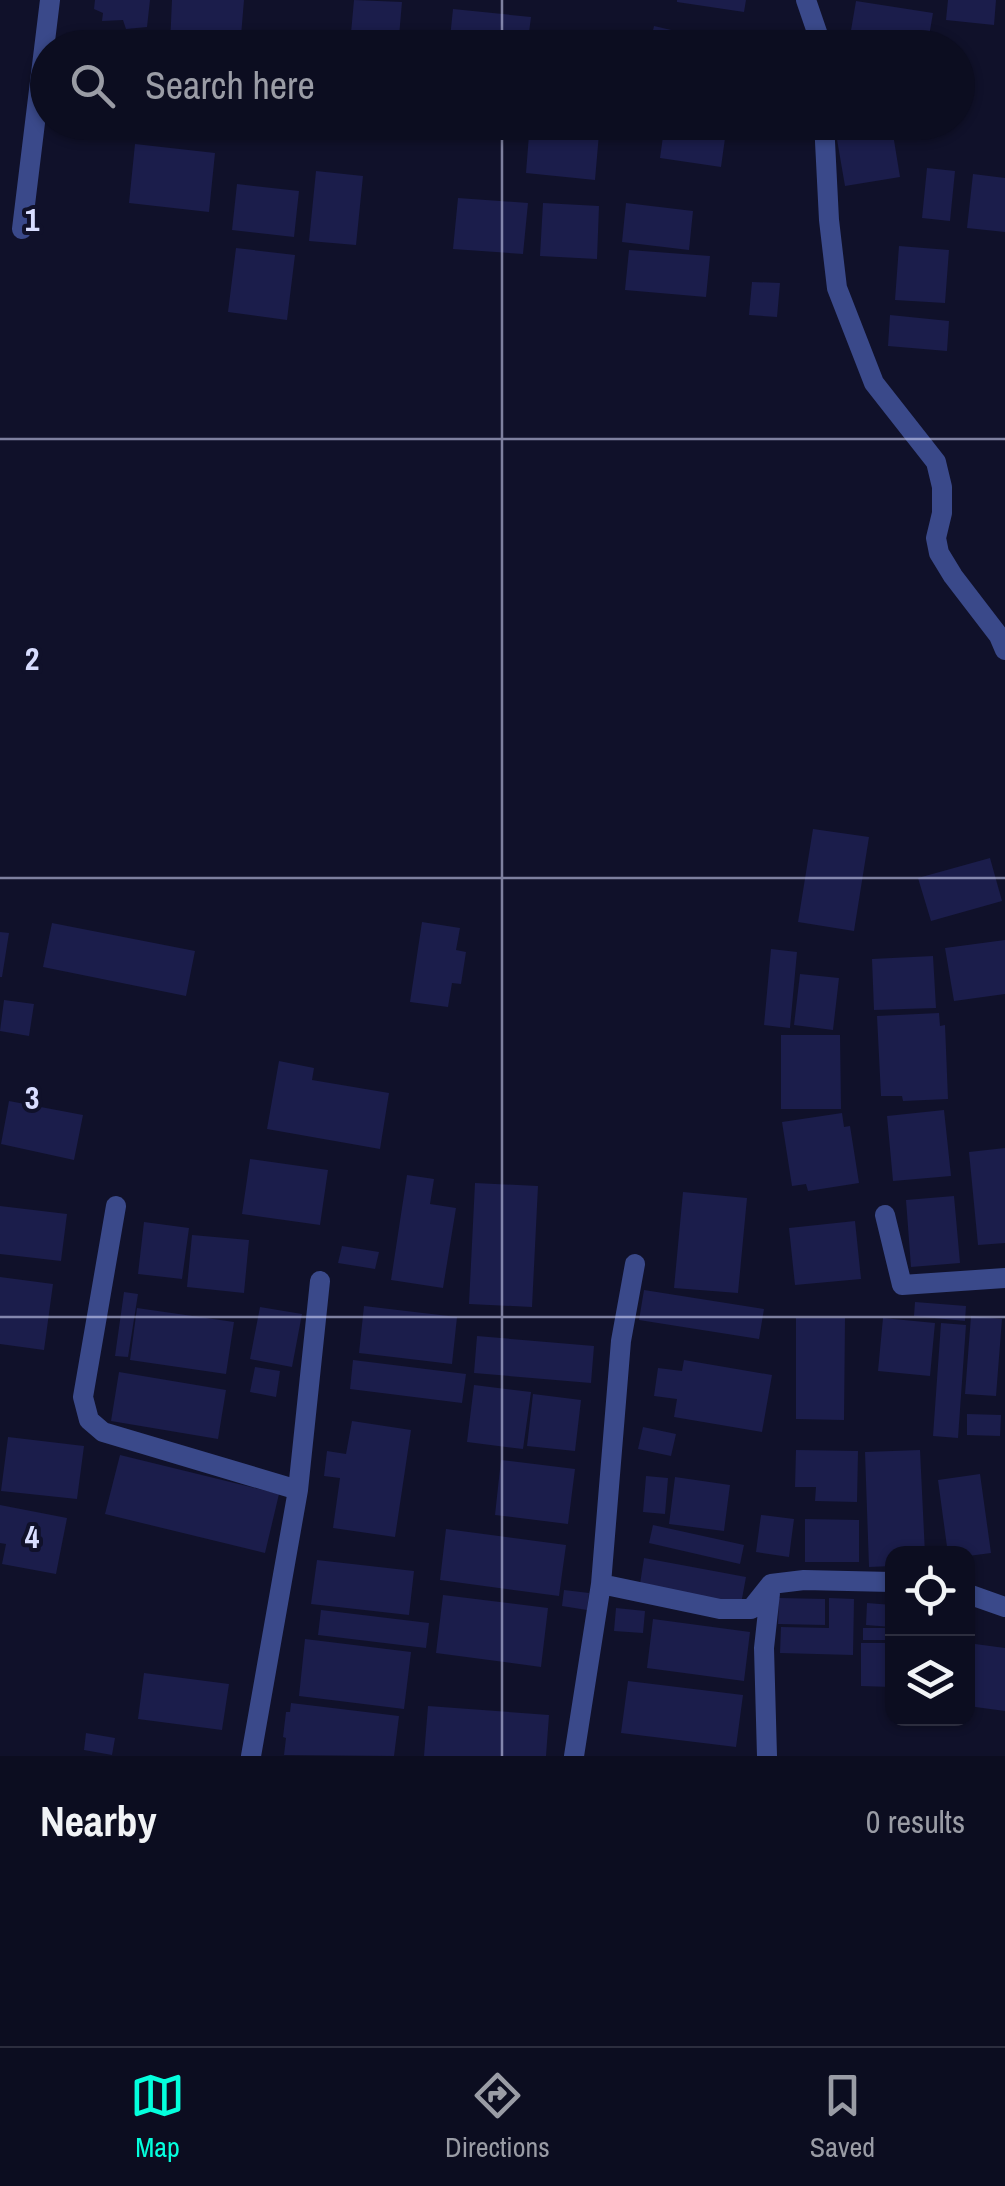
<!DOCTYPE html>
<html lang="en">
<head>
<meta charset="utf-8">
<style>
	:root { --surface:#0c0d20; --page:#1a1b2d; --text:#f1f3f6; --muted:#9a9ca5; --line:#2c2d3e; --accent:#04ffdd }
	body { margin:0; font-family:"Archivo Narrow",sans-serif; background:var(--page); color:var(--text) }
	.controls { position:absolute; right:30px; bottom:30px; display:grid; overflow:hidden; border-radius:20px; box-shadow:0 2px 8px #0004 }
	.controls button { width:90px; height:90px; display:grid; place-items:center; padding:0; border:0; border-bottom:2px solid var(--line); background:var(--surface); color:var(--text); font:50px sans-serif }
	.list { margin:0; padding:0; list-style:none }
	h2 { display:flex; justify-content:space-between; align-items:center; height:130px; margin:0; padding:0 40px; font-size:42px }
	h2 small { font-size:32px; font-weight:400; color:var(--muted) }
	.icon { flex:none; width:55px; height:55px; fill:none; stroke:currentColor; stroke-width:2; stroke-linecap:round; stroke-linejoin:round }
	.map { position:relative; flex:none; width:1005px; height:1756px; overflow:hidden }
	.search { position:absolute; background:var(--surface); box-shadow:0 2px 8px #0004; left:30px; right:30px; top:30px; height:110px; display:flex; align-items:center; gap:25px; box-sizing:border-box; padding:0 35px; border-radius:55px; color:var(--muted); font-size:38px }
	.sheet { height:290px; background:var(--surface) }
	nav { display:flex; justify-content:space-around; align-items:center; box-sizing:border-box; height:140px; border-top:2px solid var(--line); background:var(--surface); font-size:28px; color:var(--muted) }
	nav a { display:grid; justify-items:center; gap:5px }
	nav .on { color:var(--accent) }
	.map>svg:first-child { display:block }
	.building { fill:#1b1d4b }
	.lines { fill:none; stroke-linecap:round; stroke-linejoin:round }
	.street { stroke:#3a498a; stroke-width:20 }
	.grid { fill:none; stroke:#d8ddff; stroke-width:2.5; stroke-opacity:0.55 }
	.grid-label { font-size:32px; text-anchor:middle; font-weight:bold; fill:#d8ddff; stroke:#10112a; stroke-width:8; stroke-linejoin:round; paint-order:stroke }
</style>
</head>
<body>
<div class="map">
<svg width="1005" height="1756" viewBox="0 0 1005 1756">
	<rect width="100%" height="100%" fill="#10112a"/>
	<!-- building -->
	<path class="building" d="M95 0H150L147 27 126 29 123 20 102 21 103 13 94 9Z
		M172 0H244L240 48 170 45Z
		M354 0 402 2 398 48 350 44Z
		M677 0H746L744 12 677 2Z
		M948 0H996L994 25 946 20Z
		M856 1 933 13 927 48H848Z
		M453 9 531 17 527 48H449Z
		M654 26 740 46V48H649Z
		M97 122H179L178 135 97 127Z
		M530 122H600L595 180 526 173Z
		M665 122 727 124 721 167 660 158Z
		M834 122H891L900 177 845 186Z
		M135 144 215 153 209 212 129 203Z
		M927 168 955 171 950 221 922 218Z
		M316 171 363 176 356 245 309 241Z
		M973 174 1005 178V232L967 228Z
		M237 184 299 191 294 237 232 230Z
		M458 198 528 203 523 254 453 249Z
		M543 203 599 206 597 259 540 256Z
		M626 203 693 211 689 250 622 242Z
		M899 246 949 250 945 303 895 300Z
		M236 248 295 255 287 320 228 312Z
		M629 250 710 256 706 297 625 290Z
		M752 282 780 283 777 317 749 315Z
		M890 315 949 321 947 351 888 346Z
		M813 829 869 837 854 931 798 922Z
		M990 858 1002 901 931 921 918 878Z
		M422 922 460 928 456 950 466 952 461 984 452 983 448 1007 410 1002Z
		M52 923 195 951 186 996 43 967Z
		M0 932 9 933 2 977H0Z
		M1005 940V994L954 1001 945 948Z
		M771 949 797 952 790 1028 764 1025Z
		M933 956 936 1008 874 1010 872 959Z
		M800 974 839 978 833 1030 794 1025Z
		M4 1000 34 1004 29 1036 0 1031Z
		M939 1013 940 1026 945 1025 948 1099 903 1101 902 1096H881L877 1016Z
		M781 1035H840L841 1109H781Z
		M279 1061 314 1068 312 1080 389 1093 380 1149 267 1129Z
		M9 1101 83 1115 74 1160 1 1144Z
		M944 1110 951 1176 893 1181 887 1116Z
		M842 1113 844 1127 850 1126 859 1183 808 1191 806 1184 792 1186 782 1122Z
		M1005 1148V1243L978 1245 969 1152Z
		M250 1159 328 1170 320 1225 242 1214Z
		M407 1175 434 1179 430 1204 456 1208 443 1288 391 1280Z
		M475 1183 538 1186 532 1307 469 1304Z
		M683 1192 747 1198 738 1293 674 1288Z
		M954 1196 960 1263 911 1267 906 1200Z
		M0 1206 67 1214 61 1261 0 1254Z
		M855 1221 861 1279 795 1285 789 1228Z
		M144 1222 189 1228 182 1279 138 1274Z
		M192 1235 249 1240 244 1293 187 1287Z
		M342 1246 379 1252 375 1269 338 1263Z
		M0 1277 53 1284 44 1350 0 1344Z
		M644 1290 764 1309 759 1339 639 1320Z
		M124 1292 138 1294 128 1357 115 1356Z
		M915 1302 966 1306 965 1321 914 1316Z
		M364 1306 457 1317 452 1364 359 1353Z
		M260 1307 302 1314 292 1367 250 1359Z
		M137 1308 234 1322 226 1374 130 1360Z
		M971 1316 1002 1319 996 1396 965 1394Z
		M796 1318H845L844 1420 796 1419Z
		M883 1318 935 1323 930 1376 878 1371Z
		M941 1323 966 1325 958 1438 933 1436Z
		M477 1336 594 1346 591 1383 474 1373Z
		M353 1360 466 1374 462 1403 350 1389Z
		M684 1360 772 1375 762 1432 674 1417 677 1399 654 1396 658 1368 682 1371Z
		M255 1367 280 1371 276 1397 250 1392Z
		M119 1372 226 1390 218 1439 111 1421Z
		M474 1385 531 1392 523 1449 467 1442Z
		M533 1394 581 1400 575 1451 527 1446Z
		M967 1414 1001 1415 1000 1436 967 1435Z
		M352 1421 411 1430 395 1537 333 1528 340 1478 324 1476 327 1451 346 1454Z
		M643 1427 676 1434 671 1456 638 1449Z
		M8 1437 84 1446 77 1499 1 1491Z
		M796 1450 858 1451 857 1502 815 1501 816 1487H795Z
		M920 1450 925 1554H892V1566L869 1567 865 1452Z
		M120 1455 279 1494 265 1553 105 1514Z
		M501 1460 575 1469 568 1524 495 1515Z
		M980 1474 991 1553 968 1556V1554H948L938 1480Z
		M646 1476 668 1478 665 1514 643 1512Z
		M675 1477 730 1485 724 1531 669 1524Z
		M0 1505 67 1518 56 1574 2 1564 6 1544 0 1543Z
		M761 1515 794 1519 789 1557 756 1552Z
		M805 1519 859 1520V1562H805Z
		M653 1525 744 1545 740 1564 649 1543Z
		M446 1529 566 1545 559 1596 440 1580Z
		M644 1558 746 1577 741 1604 640 1584Z
		M317 1560 414 1571 409 1615 311 1604Z
		M564 1590 589 1593 587 1610 562 1606Z
		M443 1595 548 1608 541 1667 436 1653Z
		M779 1598 825 1599V1625L778 1624Z
		M829 1598 854 1599 853 1655 780 1653 781 1627 829 1628Z
		M867 1603 892 1605V1627L866 1625Z
		M616 1608 645 1611 643 1633 614 1631Z
		M321 1610 429 1623 426 1648 318 1635Z
		M653 1619 750 1632 744 1681 647 1668Z
		M863 1628H892V1640H863Z
		M305 1639 411 1652 404 1709 299 1696Z
		M861 1643H892V1687L861 1686Z
		M975 1644 1005 1648V1711L968 1706Z
		M144 1673 229 1684 222 1730 138 1719Z
		M628 1681 743 1695 736 1747 621 1733Z
		M291 1703 399 1716 394 1756 284 1755 286 1738 283 1737 286 1712H290Z
		M428 1706 549 1715 546 1756H424Z
		M86 1733 115 1738 112 1755 84 1750Z"/>
	<g class="lines">
		<!-- street -->
		<path class="street" d="M806 0 818 35 819 48
			M824 122 829 220 837 288 874 383 936 462 942 487V513L936 538 939 553 953 576 999 636 1005 650
			M22 229 50 0
			M116 1206 83 1397 89 1420 103 1432 298 1490
			M885 1215 902 1285 1005 1278
			M601 1584 720 1609H751L771 1584 764 1648 767 1756
			M771 1584 804 1580 892 1582
			M968 1594 1005 1607
			M251 1756 298 1490 320 1281
			M574 1756 601 1584 621 1341 635 1264"/>
	</g>
	<!-- grid -->
	<path class="grid" d="M502 0V48M502 122V1756M0 439H1005M0 878H1005M0 1317H1005"/>
	<g class="grid-label">
		<text x="32" y="231">1</text>
		<text x="32" y="670">2</text>
		<text x="32" y="1109">3</text>
		<text x="32" y="1548">4</text>
	</g>
</svg>
<div class="controls">
<button><svg class="icon" aria-label="locate" viewBox="0 0 24 24"><circle cx="12" cy="12" r="6"/><path d="M12 2v4M12 18v4M2 12h4M18 12h4"/></svg></button>
<button><svg class="icon" aria-label="layers" viewBox="0 0 24 24"><path d="M12 4l9 5-9 5-9-5zM3 14l9 5 9-5"/></svg></button>
</div>
<div class="search"><svg class="icon" aria-label="search" viewBox="0 0 24 24"><circle cx="10" cy="10" r="6"/><path d="M15 15l6 6"/></svg>Search here</div>
</div>
<section class="sheet">
<h2>Nearby<small>0 results</small></h2>
<ul class="list">
</ul>
</section>
<nav>
<a class="on"><svg class="icon" aria-label="map" viewBox="0 0 24 24"><path d="M3 6l6-2 6 2 6-2v14l-6 2-6-2-6 2zM9 4v14M15 6v14"/></svg>Map</a>
<a><svg class="icon" aria-label="directions" viewBox="0 0 24 24"><path d="M12 3l9 9-9 9-9-9zM9 14v-3h6M13 9l2 2-2 2"/></svg>Directions</a>
<a><svg class="icon" aria-label="saved" viewBox="0 0 24 24"><path d="M7 4h10v16l-5-4-5 4z"/></svg>Saved</a>
</nav>
</body>
</html>
